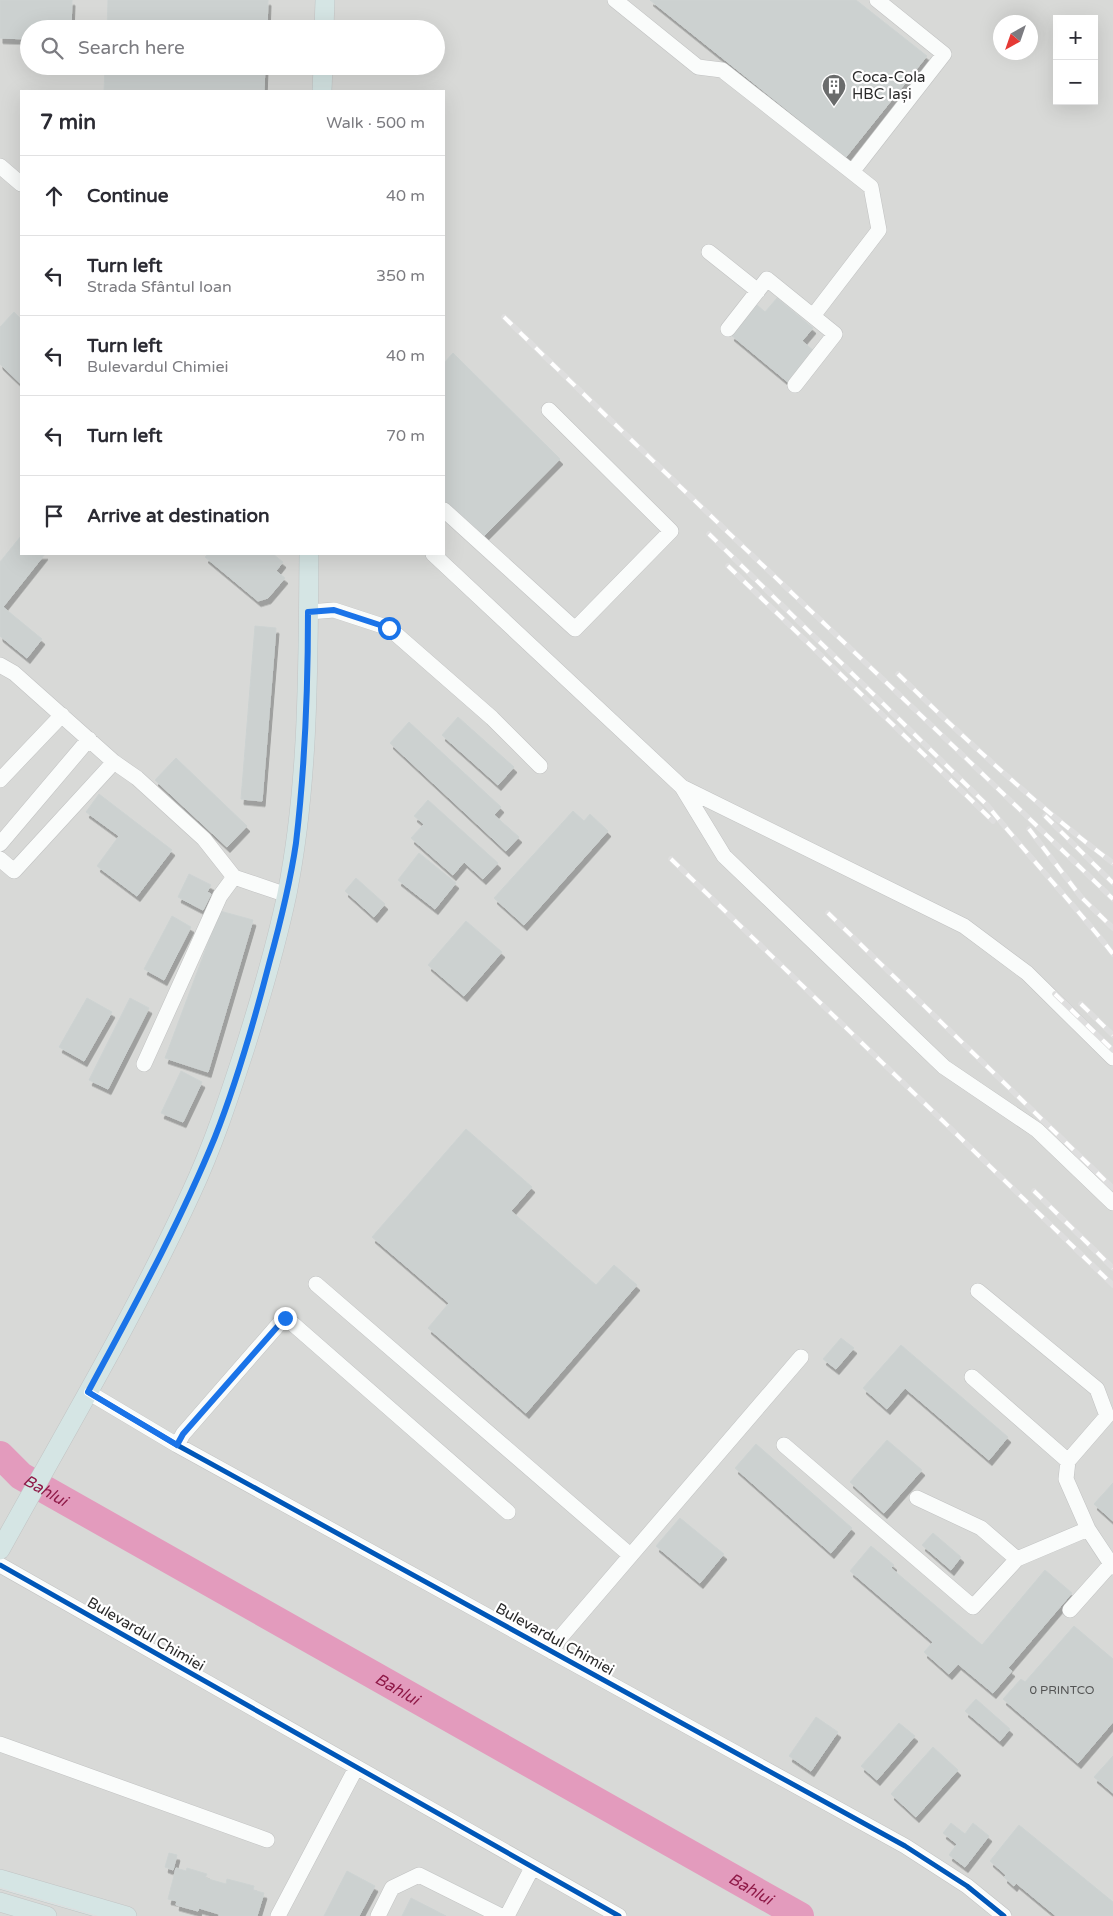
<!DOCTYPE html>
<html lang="en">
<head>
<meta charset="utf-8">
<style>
	:root { --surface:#fff; --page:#f2f2f3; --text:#2b2b33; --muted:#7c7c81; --line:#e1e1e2 }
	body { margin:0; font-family:"Varela Round",sans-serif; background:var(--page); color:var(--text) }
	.controls { position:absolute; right:15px; top:15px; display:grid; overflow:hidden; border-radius:0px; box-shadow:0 5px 20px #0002 }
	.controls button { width:45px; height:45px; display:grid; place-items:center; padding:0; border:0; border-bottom:1px solid var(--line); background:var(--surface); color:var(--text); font:25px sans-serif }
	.compass { position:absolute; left:993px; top:15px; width:45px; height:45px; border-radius:50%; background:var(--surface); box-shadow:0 5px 20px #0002; rotate:220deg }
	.stop { position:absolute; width:15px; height:15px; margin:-11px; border:4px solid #1a73e8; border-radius:50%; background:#fff }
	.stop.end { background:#1a73e8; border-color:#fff; box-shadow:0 1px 5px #0008 }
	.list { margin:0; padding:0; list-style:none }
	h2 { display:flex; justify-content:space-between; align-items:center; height:65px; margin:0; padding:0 20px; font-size:21px }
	h2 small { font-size:16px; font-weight:400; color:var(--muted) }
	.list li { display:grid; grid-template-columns:32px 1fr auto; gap:15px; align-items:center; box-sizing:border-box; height:80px; padding:0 20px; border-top:1px solid var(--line) }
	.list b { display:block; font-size:19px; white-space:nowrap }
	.list p { margin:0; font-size:16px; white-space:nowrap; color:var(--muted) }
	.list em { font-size:16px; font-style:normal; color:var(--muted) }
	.icon { flex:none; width:28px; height:28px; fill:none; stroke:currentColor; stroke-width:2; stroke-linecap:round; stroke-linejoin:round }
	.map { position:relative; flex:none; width:1113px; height:1916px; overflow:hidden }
	.search { position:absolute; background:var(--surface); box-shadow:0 5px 20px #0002; left:20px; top:20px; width:425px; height:55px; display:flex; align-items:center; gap:12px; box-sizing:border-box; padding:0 18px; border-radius:28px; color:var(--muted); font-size:19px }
	.panel { position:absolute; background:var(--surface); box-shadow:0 5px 20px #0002; left:20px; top:90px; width:425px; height:465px; border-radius:0px }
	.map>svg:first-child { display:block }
	.industrial { fill:#d8d9d7; fill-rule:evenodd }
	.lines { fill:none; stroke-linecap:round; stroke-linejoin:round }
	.river { stroke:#e39bbd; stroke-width:28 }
	.building { fill:#ccd1d0; stroke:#cdd3d2; filter:url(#shadow) }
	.minor-casing { stroke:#c1c2c2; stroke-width:16 }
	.major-casing { stroke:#c2c4c4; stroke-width:20 }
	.minor { stroke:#fafcfb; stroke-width:15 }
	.major { stroke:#d5e5e4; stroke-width:19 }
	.tram { stroke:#dedede; stroke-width:1 }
	.rail-casing { stroke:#dedede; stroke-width:5.5 }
	.rail { stroke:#fff; stroke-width:4; stroke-dasharray:11; stroke-linecap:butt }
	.cycleway-casing { stroke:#fff; stroke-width:8 }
	.cycleway { stroke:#0057b8; stroke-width:5 }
	.route { stroke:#1a73e8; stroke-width:6 }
	.labels { text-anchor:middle; stroke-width:4.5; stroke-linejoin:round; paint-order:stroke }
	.number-label { font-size:12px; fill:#535454 }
	.poi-label { font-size:15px; fill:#2a2a2a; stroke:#fff; text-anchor:start }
	.street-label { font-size:15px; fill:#2a2a2a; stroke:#fff }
	.water-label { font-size:16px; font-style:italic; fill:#8f1947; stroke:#fff }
</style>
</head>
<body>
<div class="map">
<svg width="1113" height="1916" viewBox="0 0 1113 1916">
	<defs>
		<filter id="shadow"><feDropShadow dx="3" dy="5.5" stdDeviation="0" flood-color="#0004"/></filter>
	</defs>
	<rect width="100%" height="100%" fill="#e1e8e7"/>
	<!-- industrial -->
	<path class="industrial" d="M0 0H1113V1916H0ZM1057 19H1094V101H1057ZM1000 22H1030V52H1000ZM29 29H436V66H29ZM21 91H444V554H21Z"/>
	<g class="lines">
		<!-- river -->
		<path class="river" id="s1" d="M0 1455 21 1476 800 1916"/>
	</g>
	<!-- building -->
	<path class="building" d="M0 0H72L71 29H29V39L0 38Z
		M108 0H268L267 29H107Z
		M650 0H856L927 56 846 157Z
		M105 66H265L264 91H104Z
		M777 298 813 328 802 341 814 351 789 383 731 335 756 304 765 312Z
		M14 312 21 319V384L0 364V327Z
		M453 353 560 459 480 540 444 504V363Z
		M21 536V554H45L3 607 42 639 27 658 0 636V562Z
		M208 554H273L283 562 276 571 285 578 268 598 258 601 205 557Z
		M255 626 276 628 262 801 241 799Z
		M458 717 514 767 498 785 442 735Z
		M409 722 501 807 494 815 519 837 506 851 390 743Z
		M176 758 247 826 227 847 155 780Z
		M99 794 172 850 137 896 97 866 119 836 86 812Z
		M428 800 498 863 483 879 464 862 453 875 411 838 424 824 414 816Z
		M573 811 584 821 590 814 608 831 524 925 494 898Z
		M419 853 456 883 435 909 398 880Z
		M189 874 211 885 207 892 211 894 203 910 178 897Z
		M356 878 385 904 374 917 345 891Z
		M220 911 253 920 208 1072 165 1058Z
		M172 916 191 927 164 980 144 969Z
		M466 921 502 952 464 996 428 965Z
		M87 998 112 1012 84 1061 59 1047Z
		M130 998 149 1008 108 1089 89 1080Z
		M181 1071 202 1082 183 1122 161 1113Z
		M466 1129 532 1187 511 1211 596 1285 614 1265 637 1285 526 1413 428 1328 449 1303 372 1237Z
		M841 1338 854 1348 836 1369 823 1359Z
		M901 1345 1008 1437 989 1460 905 1388 887 1409 863 1388Z
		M887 1440 922 1470 884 1513 850 1482Z
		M756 1444 852 1528 831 1553 735 1468Z
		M1113 1483V1521L1094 1504Z
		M680 1518 724 1554 700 1583 656 1546Z
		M933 1533 961 1557 951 1570 922 1545Z
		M871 1546 894 1565 891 1568 982 1645 1045 1570 1072 1593 1008 1668 1012 1671 993 1693 958 1664 949 1674 924 1652 933 1642 850 1571Z
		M1074 1626 1113 1659V1722L1078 1763 1003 1699 1021 1679 1025 1682Z
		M976 1699 1010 1729 1000 1741 965 1711Z
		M816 1717 838 1732 811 1771 789 1756Z
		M899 1723 915 1736 877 1780 861 1766Z
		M933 1747 958 1770 916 1817 891 1794Z
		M1113 1756V1793L1094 1777Z
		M951 1823 965 1834 973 1823 989 1836 965 1867 949 1855 957 1844 943 1833Z
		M1019 1825 1113 1902V1916H1056L1016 1883 1014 1886 1004 1877 1006 1875 990 1861Z
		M169 1853 177 1855 173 1870 165 1867Z
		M176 1868 186 1871 187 1868 207 1874 205 1878 226 1884 227 1879 254 1886 253 1890 264 1893 257 1916H219V1914L199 1908 198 1911 176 1905 177 1901 168 1899Z
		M347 1871 375 1886 359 1916H324Z
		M411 1898 446 1916H402Z"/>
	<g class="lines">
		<defs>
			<path id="minor" d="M615 0 698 67 722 70 852 172 944 54 877 0
				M0 166 21 184
				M709 252 758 291
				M813 316 879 230 871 187 852 172
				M728 329 767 279 835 334 795 385
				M444 510 575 629 671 531 549 410
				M433 554 682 787 724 856 944 1067 1037 1130 1113 1203
				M309 612 334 610 389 628 492 718 540 766
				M0 665 14 673 114 762 137 778 204 839 234 877 287 895
				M0 780 62 715
				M682 787 964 926 1027 973 1113 1058
				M0 844 89 739
				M0 859 14 871 114 762
				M144 1064 220 896 234 877
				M316 1284 630 1555
				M978 1291 1097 1389 1107 1416 1068 1461 1066 1479 1088 1529 1113 1567
				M972 1377 1068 1461
				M88 1392 177 1445 905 1846 967 1886 1004 1916
				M177 1445 183 1434 285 1317 508 1512
				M784 1445 973 1607 1017 1559 1088 1529
				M917 1498 981 1528 1017 1559
				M0 1565 619 1916
				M1070 1610 1111 1564
				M552 1652 559 1639 801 1357
				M0 1744 267 1840
				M278 1916 356 1768
				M378 1916 392 1888 419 1875 501 1916
				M507 1916 532 1868"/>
			<path id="major" d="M324 29 325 0
				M322 91 323 66
				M0 1550C65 1432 135 1315 191 1193 213 1146 229 1097 245 1048 261 997 276 946 287 894 309 783 308 666 309 554
				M0 1879 127 1916
				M0 1902 47 1916"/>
		</defs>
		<!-- minor casing -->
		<use href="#minor" class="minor-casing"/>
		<!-- major casing -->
		<use href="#major" class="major-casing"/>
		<!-- minor -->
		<use href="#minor" class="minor"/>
		<!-- major -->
		<use href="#major" class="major"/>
		<!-- tram -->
		<path class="tram" d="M0 1888 97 1916"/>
		<defs>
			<path id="rail" d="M504 317C705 513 911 704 1113 899
				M709 534 988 806C1028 856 1073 903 1113 954
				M728 566 993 821
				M898 674C967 741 1037 806 1113 863
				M1045 816 1113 883
				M1029 829 1081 897 1113 928
				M671 859 1113 1285
				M828 913 1113 1188
				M1055 994 1113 1050
				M1081 1004 1113 1035
				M1034 1191 1113 1268"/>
		</defs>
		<!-- rail casing -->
		<use href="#rail" class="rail-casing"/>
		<!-- rail -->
		<use href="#rail" class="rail"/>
		<defs>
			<path id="cycleway" d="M88 1392 177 1445 905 1846 967 1886 1004 1916
				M0 1565 619 1916"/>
		</defs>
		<!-- cycleway casing -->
		<use href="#cycleway" class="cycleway-casing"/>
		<!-- cycleway -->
		<use href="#cycleway" class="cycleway"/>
	</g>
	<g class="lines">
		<!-- route -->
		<path class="route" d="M285 1318 183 1434 177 1445 88 1392C133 1308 179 1225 215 1137 237 1081 254 1022 269 964 280 924 290 884 296 843 305 766 308 689 308 612L334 610 389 628"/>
	</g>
	<!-- icons -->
	<defs>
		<symbol id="building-pin" viewBox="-11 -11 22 30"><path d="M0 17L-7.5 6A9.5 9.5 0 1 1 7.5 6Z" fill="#6a6c6c" stroke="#fff"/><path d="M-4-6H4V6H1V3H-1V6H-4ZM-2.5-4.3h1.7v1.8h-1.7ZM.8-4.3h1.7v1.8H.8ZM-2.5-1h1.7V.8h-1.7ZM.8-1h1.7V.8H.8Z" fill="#fff"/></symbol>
	</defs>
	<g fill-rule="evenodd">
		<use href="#building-pin" x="820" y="72" width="28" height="38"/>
	</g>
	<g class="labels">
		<!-- number labels -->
		<g class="number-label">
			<text x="1062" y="1694">0 PRINTCO</text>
		</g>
		<!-- poi labels -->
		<g class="poi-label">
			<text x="852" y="82">Coca-Cola<tspan x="852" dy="17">HBC Iași</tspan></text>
		</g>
		<!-- street labels -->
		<g class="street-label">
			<text transform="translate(146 1634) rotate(30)" y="5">Bulevardul Chimiei</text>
			<text transform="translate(555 1639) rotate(29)" y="5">Bulevardul Chimiei</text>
		</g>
		<!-- water labels -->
		<g class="water-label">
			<text dy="6" stroke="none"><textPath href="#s1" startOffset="58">Bahlui</textPath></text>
			<text dy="6" stroke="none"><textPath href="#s1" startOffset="462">Bahlui</textPath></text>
			<text dy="6" stroke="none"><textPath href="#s1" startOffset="868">Bahlui</textPath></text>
		</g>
	</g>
</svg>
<div class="controls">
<button>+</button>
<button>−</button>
</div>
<svg class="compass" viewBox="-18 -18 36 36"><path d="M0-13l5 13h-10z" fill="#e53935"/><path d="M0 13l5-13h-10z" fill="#7c7c81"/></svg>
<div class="stop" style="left:389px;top:628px"></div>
<div class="stop end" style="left:285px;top:1318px"></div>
<div class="search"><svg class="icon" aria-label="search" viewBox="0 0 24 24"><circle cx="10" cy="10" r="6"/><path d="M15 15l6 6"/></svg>Search here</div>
<section class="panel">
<h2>7 min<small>Walk · 500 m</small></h2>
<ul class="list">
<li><svg class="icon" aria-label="ahead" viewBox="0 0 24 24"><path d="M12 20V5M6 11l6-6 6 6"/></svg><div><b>Continue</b></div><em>40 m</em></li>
<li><svg class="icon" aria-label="left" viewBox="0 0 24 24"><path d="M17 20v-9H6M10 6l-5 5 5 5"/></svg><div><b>Turn left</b><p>Strada Sfântul Ioan</p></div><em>350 m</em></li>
<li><svg class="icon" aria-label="left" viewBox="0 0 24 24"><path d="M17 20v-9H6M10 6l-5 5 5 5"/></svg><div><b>Turn left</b><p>Bulevardul Chimiei</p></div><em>40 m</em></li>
<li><svg class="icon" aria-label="left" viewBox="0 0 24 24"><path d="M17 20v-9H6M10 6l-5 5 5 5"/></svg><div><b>Turn left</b></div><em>70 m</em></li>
<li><svg class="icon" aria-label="arrive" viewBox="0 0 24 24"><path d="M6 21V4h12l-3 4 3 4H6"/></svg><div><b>Arrive at destination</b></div></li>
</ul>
</section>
</div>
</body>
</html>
